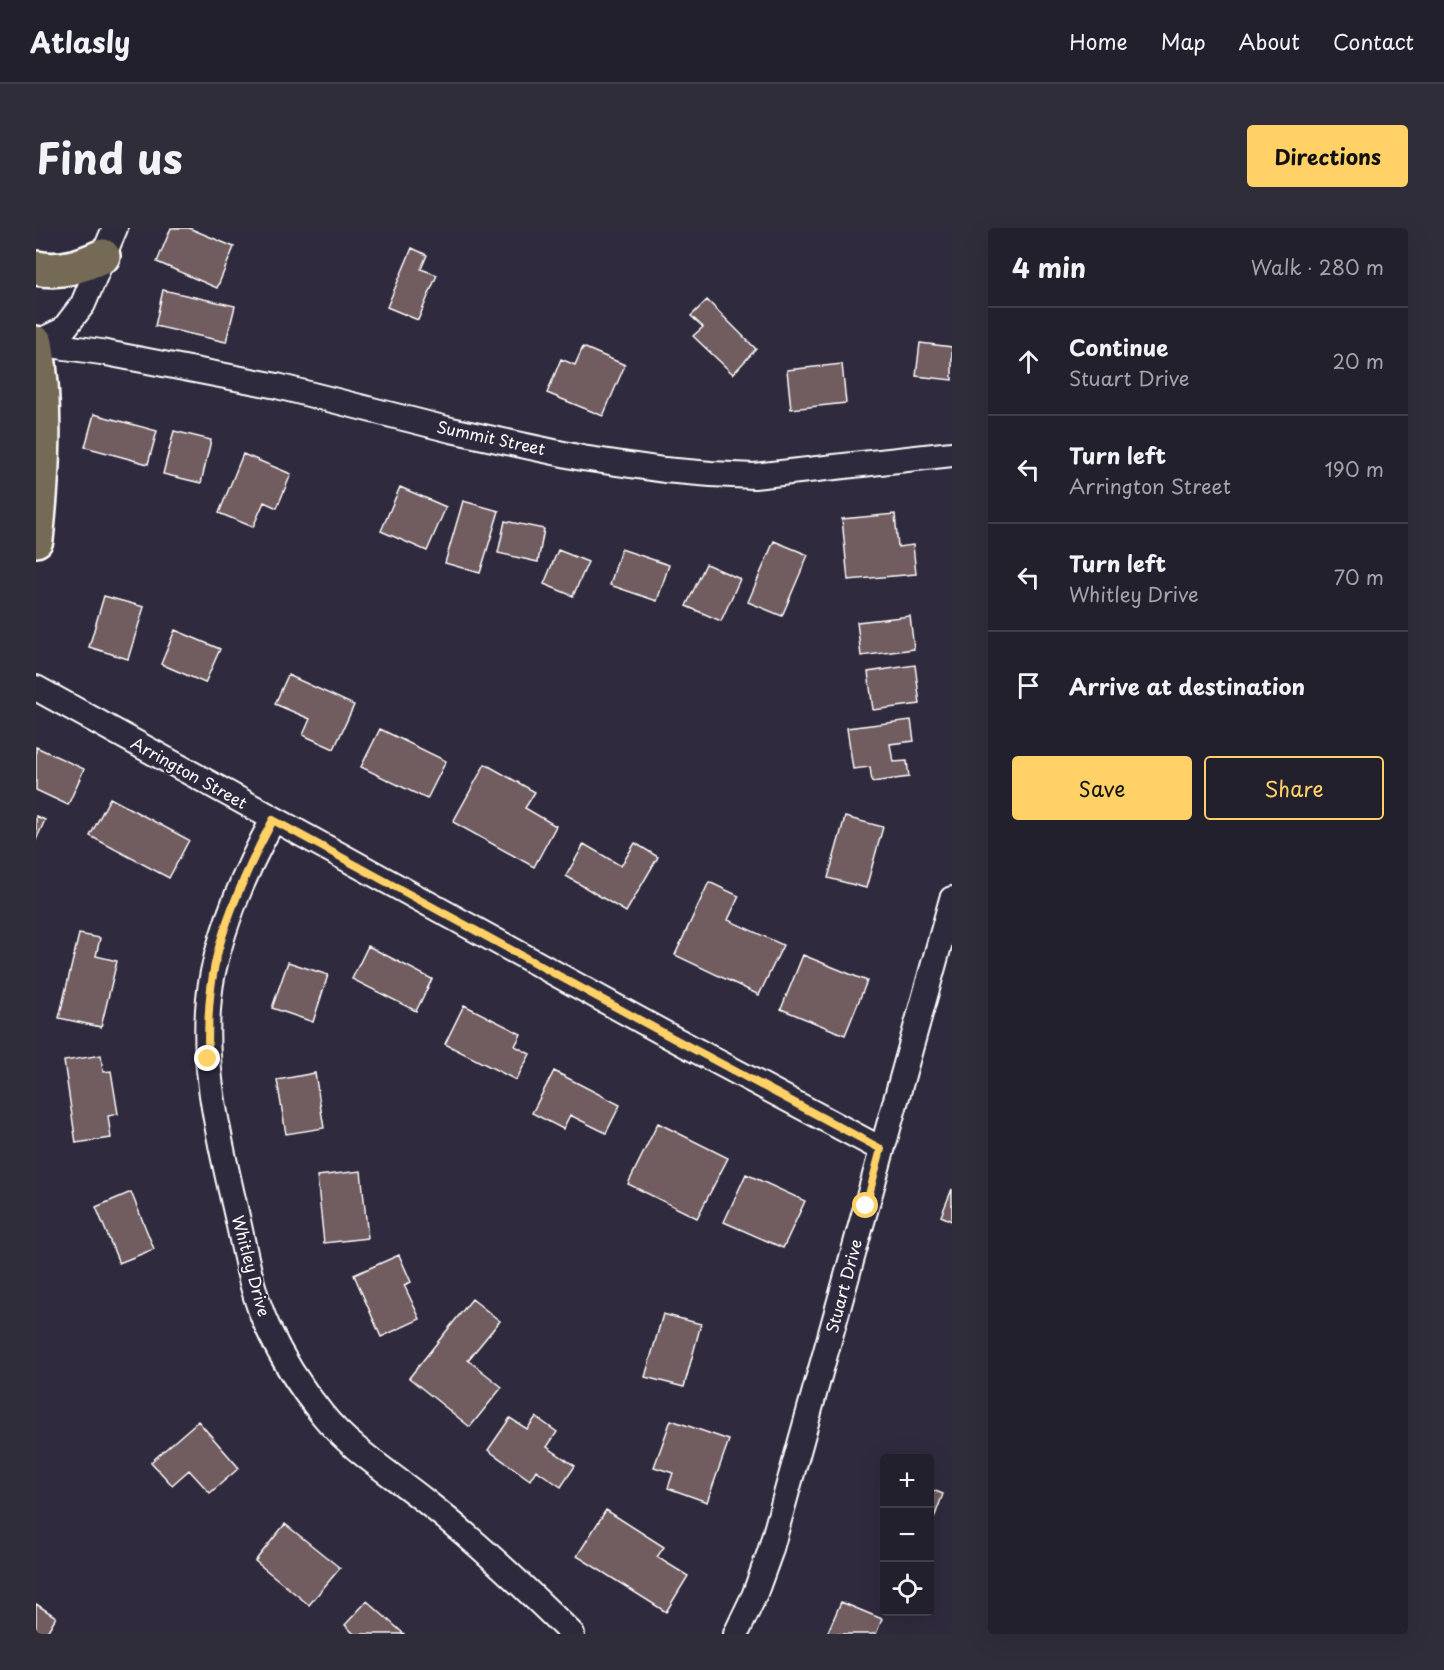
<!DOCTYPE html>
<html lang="en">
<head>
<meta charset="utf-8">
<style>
	:root { --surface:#23202e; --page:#2f2d3a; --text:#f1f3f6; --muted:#a3a3aa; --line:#403e4a; --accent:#ffd166 }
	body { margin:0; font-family:"Playpen Sans",sans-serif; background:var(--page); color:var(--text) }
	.controls { position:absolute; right:18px; bottom:18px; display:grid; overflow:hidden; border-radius:6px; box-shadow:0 6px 24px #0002 }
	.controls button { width:54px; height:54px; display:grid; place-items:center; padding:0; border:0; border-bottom:2px solid var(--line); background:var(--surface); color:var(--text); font:30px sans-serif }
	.stop { position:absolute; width:18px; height:18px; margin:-14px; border:4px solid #ffd166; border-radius:50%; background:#fff }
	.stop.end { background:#ffd166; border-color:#fff; box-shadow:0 2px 6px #0008 }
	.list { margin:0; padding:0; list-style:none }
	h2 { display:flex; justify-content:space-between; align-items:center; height:78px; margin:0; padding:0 24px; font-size:26px }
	h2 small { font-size:20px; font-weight:400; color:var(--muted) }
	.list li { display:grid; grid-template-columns:39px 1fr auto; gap:18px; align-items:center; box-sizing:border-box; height:108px; padding:0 24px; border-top:2px solid var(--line) }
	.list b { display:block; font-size:22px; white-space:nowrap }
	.list p { margin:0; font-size:20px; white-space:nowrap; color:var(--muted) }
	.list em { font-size:20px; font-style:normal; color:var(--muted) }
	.actions { display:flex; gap:12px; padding:18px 24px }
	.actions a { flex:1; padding:14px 0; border:2px solid var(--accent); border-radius:6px; text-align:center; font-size:21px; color:var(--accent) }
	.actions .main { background:var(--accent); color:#111 }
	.icon { flex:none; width:33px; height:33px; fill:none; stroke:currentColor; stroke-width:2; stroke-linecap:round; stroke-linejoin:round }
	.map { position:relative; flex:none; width:916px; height:1406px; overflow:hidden; border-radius:6px }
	header { display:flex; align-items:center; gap:36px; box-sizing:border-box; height:84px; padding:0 30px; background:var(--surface); border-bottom:2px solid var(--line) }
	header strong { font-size:28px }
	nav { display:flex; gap:33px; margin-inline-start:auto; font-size:21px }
	.intro { display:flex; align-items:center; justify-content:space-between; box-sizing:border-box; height:144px; padding:0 36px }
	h1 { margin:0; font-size:42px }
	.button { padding:15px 27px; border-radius:6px; background:var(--accent); color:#111; font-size:21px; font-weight:700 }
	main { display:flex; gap:36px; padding:0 36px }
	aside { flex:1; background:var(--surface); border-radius:6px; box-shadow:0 6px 24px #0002 }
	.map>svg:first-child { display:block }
	.building { fill:#715b60; stroke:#fff; stroke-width:1.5 }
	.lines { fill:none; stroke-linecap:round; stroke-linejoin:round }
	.minor-casing { stroke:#fff; stroke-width:28 }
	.primary-casing { stroke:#fff; stroke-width:38 }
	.minor { stroke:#2f2a3d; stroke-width:24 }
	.primary { stroke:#756a55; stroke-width:33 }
	.route { stroke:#ffd166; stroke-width:8 }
	.labels { text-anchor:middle; stroke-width:4.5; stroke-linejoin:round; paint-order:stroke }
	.street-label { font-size:16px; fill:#fff; stroke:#2f2a3d }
</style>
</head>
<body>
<header>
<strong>Atlasly</strong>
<nav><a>Home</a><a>Map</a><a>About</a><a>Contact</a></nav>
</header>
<div class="intro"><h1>Find us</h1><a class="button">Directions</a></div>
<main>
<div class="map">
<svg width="916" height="1406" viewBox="0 0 916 1406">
	<rect width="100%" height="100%" fill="#2f2a3d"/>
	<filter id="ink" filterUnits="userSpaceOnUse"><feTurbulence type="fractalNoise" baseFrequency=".0167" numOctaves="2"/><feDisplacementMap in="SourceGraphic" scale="12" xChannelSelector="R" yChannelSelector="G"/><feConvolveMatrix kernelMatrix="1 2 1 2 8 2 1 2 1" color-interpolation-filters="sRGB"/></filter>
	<g filter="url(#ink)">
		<!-- building -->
		<path class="building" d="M135 0H153L198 19 181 60 121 34Z
			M376 20 391 27 385 41 401 47 382 92 351 79Z
			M127 62 199 78 190 114 119 98Z
			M671 72 720 121 697 146 657 108 667 99 655 88Z
			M884 115 916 119V152L880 148Z
			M547 119 589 137 567 188 511 165 525 131 539 137Z
			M806 136 810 175 755 181 751 142Z
			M58 186 121 203 112 236 49 219Z
			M138 203 175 212 165 255 127 246Z
			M207 226 255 246 241 280 228 274 217 299 183 285Z
			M364 259 410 279 391 323 345 303Z
			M427 273 463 283 444 345 409 335Z
			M859 286 862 319 877 317 880 346 812 352 806 291Z
			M469 293 508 301 502 334 462 325Z
			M738 313 772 327 746 388 712 374Z
			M585 321 633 337 621 373 574 357Z
			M522 322 552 334 537 368 508 356Z
			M670 336 704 351 685 393 650 378Z
			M68 368 108 379 92 431 53 419Z
			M874 388 878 421 825 428 821 394Z
			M139 402 184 421 169 455 125 436Z
			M879 437 884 476 837 482 832 444Z
			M252 447 318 477 298 521 267 507 274 491 239 476Z
			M875 492 878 513 854 516 857 534 871 533 873 549 836 554 834 539 817 541 811 500Z
			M344 501 410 533 391 571 325 539Z
			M0 519 48 541 32 577 0 562Z
			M449 536 499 564 489 580 520 598 498 639 417 594Z
			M74 570 153 612 133 650 54 608Z
			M0 588 9 592 0 612Z
			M809 589 847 599 830 660 792 650Z
			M599 615 622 629 590 684 530 648 548 616 585 638Z
			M673 654 703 668 692 692 747 717 723 767 639 727Z
			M43 706 64 710 60 728 81 733 65 799 23 790Z
			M332 718 396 751 380 783 316 751Z
			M767 727 831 753 809 807 745 781Z
			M252 734 292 747 277 794 236 780Z
			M428 777 485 806 479 818 494 826 480 852 409 816Z
			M65 827 67 844 75 843 82 886 72 888 75 910 40 915 28 833Z
			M518 843 584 877 570 905 534 887 527 901 496 885Z
			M279 845 288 900 250 906 241 852Z
			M622 895 692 930 661 990 592 956Z
			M325 943 332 1010 288 1015 281 948Z
			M710 946 769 973 747 1020 688 994Z
			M916 961V993L905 988Z
			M95 964 118 1021 83 1035 60 979Z
			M363 1027 375 1054 368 1057 384 1091 345 1109 318 1047Z
			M436 1071 464 1093 432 1132 466 1159 434 1199 373 1150Z
			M627 1086 665 1096 648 1159 609 1149Z
			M500 1189 521 1204 511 1219 539 1238 525 1259 500 1242 494 1252 452 1222 474 1190 491 1201Z
			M635 1192 693 1212 671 1274 632 1260 637 1245 618 1239Z
			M162 1193 203 1240 174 1265 153 1242 136 1257 115 1234Z
			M894 1261 907 1266 894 1301Z
			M570 1282 628 1319 621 1329 652 1348 630 1384 541 1328Z
			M249 1296 304 1340 273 1377 219 1333Z
			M331 1373 368 1406H318L309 1397Z
			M805 1374 846 1391 840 1406H791Z
			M0 1376 20 1389 10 1406H0Z"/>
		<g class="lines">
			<defs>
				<path id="minor" d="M0 115 65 124 241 158 415 202 546 230 628 242 675 246 718 248 916 226
					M0 115 27 102 47 76 79 0
					M0 460 633 808 845 921
					M237 592C212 638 188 693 177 744 160 827 184 913 202 993 210 1029 216 1066 232 1100 246 1131 264 1159 286 1186 314 1221 354 1245 389 1273 441 1314 489 1360 536 1406
					M700 1406 718 1368 734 1324 916 671"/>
				<path id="primary" d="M0 40C25 45 45 38 67 28
					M0 115C11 179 7 247 0 312"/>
			</defs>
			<!-- minor casing -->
			<use href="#minor" class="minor-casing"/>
			<!-- primary casing -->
			<use href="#primary" class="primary-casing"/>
			<!-- minor -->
			<use href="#minor" class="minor"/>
			<!-- primary -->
			<use href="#primary" class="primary"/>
		</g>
	</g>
	<g class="lines" filter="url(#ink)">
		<!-- route -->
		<path class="route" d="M172 831C172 803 172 775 177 747 184 700 214 634 237 592L633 808 845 921 830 978"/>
	</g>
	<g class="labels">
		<!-- street labels -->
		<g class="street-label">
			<text transform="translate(455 210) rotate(12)" y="6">Summit Street</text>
			<text transform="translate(153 545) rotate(29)" y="6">Arrington Street</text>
			<text transform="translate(215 1038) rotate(75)" y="6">Whitley Drive</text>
			<text transform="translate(808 1058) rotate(-75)" y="6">Stuart Drive</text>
		</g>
	</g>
</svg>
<div class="controls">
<button>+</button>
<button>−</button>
<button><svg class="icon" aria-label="locate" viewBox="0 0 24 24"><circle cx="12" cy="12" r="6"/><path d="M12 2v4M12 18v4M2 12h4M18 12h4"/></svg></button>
</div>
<div class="stop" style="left:830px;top:978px"></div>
<div class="stop end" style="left:172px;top:831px"></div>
</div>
<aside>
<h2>4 min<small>Walk · 280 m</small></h2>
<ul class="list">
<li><svg class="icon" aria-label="ahead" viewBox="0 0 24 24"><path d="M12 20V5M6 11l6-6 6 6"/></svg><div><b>Continue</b><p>Stuart Drive</p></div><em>20 m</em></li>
<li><svg class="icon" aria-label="left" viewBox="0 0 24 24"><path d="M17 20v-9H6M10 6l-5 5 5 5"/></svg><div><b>Turn left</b><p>Arrington Street</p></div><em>190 m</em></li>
<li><svg class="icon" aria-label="left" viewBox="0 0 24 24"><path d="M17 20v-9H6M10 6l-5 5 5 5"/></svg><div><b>Turn left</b><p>Whitley Drive</p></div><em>70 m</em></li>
<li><svg class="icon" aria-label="arrive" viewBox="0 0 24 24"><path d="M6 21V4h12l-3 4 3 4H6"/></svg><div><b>Arrive at destination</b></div></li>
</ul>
<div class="actions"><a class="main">Save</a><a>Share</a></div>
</aside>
</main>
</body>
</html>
